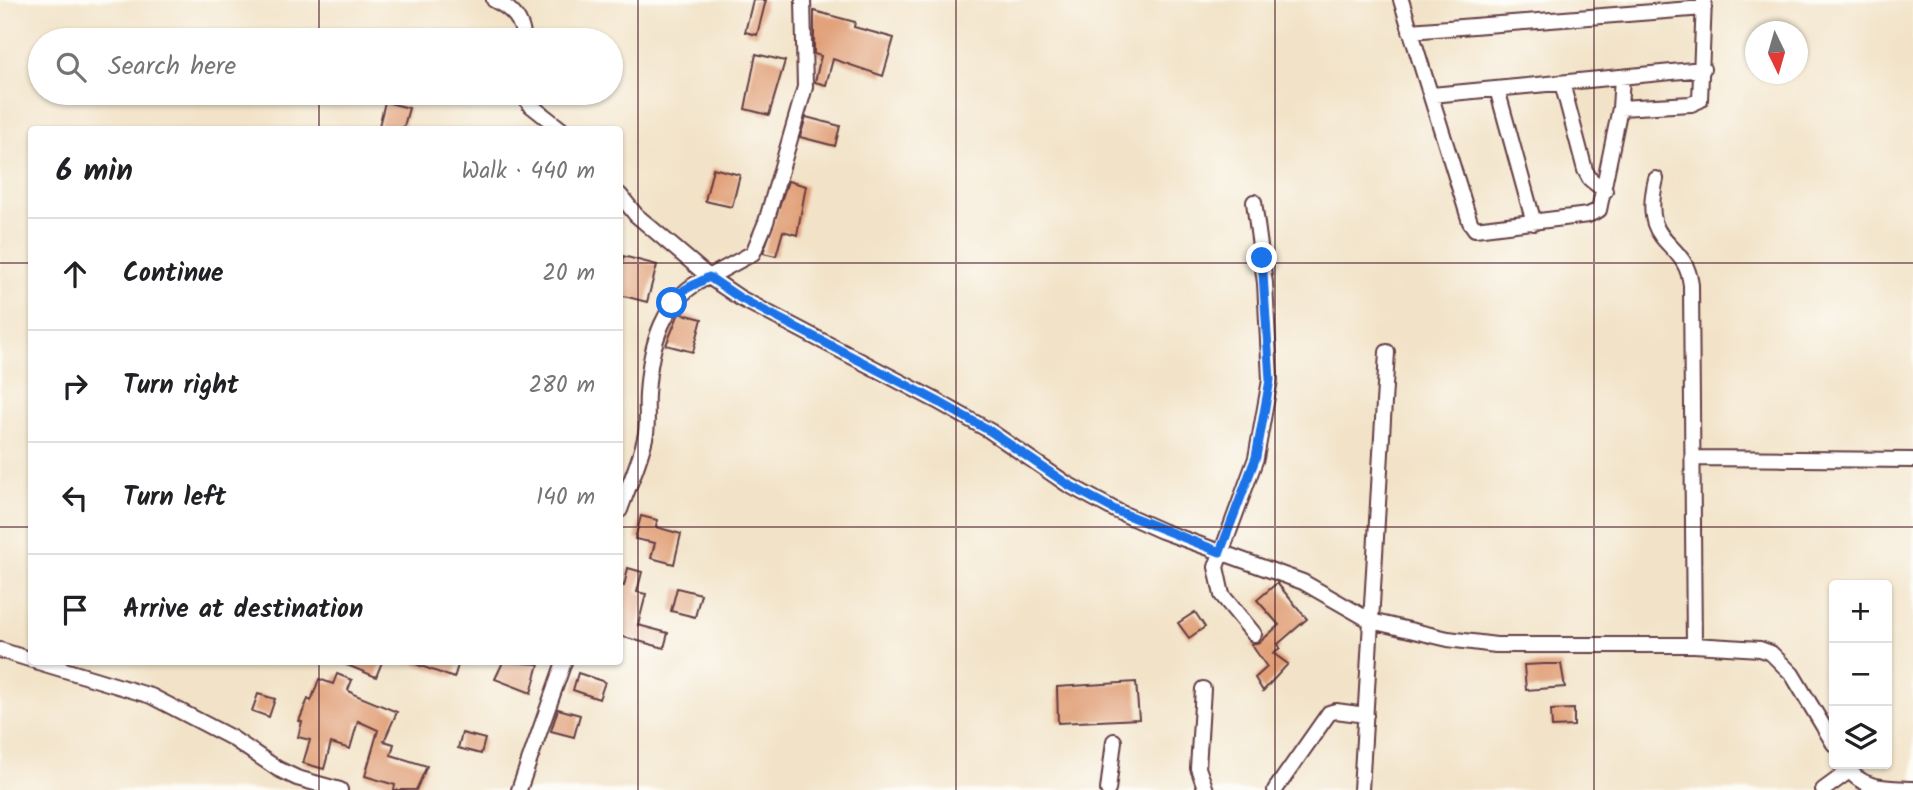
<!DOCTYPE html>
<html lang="en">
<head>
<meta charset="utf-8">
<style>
	:root { --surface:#fff; --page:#f2f2f2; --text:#202124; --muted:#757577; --line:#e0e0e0 }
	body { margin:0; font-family:Kalam,sans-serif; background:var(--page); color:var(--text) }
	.controls { position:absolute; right:21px; bottom:21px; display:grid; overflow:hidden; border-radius:7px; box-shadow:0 2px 5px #0004 }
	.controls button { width:63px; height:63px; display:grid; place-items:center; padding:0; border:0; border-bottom:2px solid var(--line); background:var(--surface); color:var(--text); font:35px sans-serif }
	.compass { position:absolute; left:1745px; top:21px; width:63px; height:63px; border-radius:50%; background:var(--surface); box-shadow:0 2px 5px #0004; rotate:175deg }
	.stop { position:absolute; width:21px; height:21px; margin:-16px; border:5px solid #1a73e8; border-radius:50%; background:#fff }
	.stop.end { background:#1a73e8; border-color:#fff; box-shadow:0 2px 7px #0008 }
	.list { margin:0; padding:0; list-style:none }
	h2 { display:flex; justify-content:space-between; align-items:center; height:91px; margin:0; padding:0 28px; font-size:30px }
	h2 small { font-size:23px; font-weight:400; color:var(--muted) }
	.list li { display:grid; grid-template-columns:46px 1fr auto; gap:21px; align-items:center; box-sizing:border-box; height:112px; padding:0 28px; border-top:2px solid var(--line) }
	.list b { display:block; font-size:26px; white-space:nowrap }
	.list em { font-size:23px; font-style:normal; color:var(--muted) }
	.icon { flex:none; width:38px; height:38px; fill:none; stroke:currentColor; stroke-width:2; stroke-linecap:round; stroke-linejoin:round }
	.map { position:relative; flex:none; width:1913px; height:790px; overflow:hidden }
	.search { position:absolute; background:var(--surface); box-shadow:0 2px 5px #0004; left:28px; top:28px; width:595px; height:77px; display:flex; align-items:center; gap:18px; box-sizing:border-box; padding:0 24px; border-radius:38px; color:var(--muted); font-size:26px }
	.panel { position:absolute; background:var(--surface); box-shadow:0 2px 5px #0004; left:28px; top:126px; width:595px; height:539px; border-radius:7px }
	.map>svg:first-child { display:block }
	.building { fill:#e09d74 }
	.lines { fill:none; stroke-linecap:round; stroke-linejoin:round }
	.minor-casing { stroke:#633c43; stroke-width:18 }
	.minor { stroke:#fff; stroke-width:14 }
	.route { stroke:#1a73e8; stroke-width:9 }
	.grid { fill:none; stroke:#4a1f2b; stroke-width:2; stroke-opacity:0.55 }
</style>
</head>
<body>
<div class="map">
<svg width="1913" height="790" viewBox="0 0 1913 790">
	<rect width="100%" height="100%" fill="#fdfcf7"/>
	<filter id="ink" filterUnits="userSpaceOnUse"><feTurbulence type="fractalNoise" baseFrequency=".0143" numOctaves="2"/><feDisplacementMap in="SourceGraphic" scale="14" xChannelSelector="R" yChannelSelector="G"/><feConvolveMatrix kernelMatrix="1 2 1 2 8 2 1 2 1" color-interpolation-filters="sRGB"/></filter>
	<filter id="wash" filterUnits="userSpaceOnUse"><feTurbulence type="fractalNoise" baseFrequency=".00686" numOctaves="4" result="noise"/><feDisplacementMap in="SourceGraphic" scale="28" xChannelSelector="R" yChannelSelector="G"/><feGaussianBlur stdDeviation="1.57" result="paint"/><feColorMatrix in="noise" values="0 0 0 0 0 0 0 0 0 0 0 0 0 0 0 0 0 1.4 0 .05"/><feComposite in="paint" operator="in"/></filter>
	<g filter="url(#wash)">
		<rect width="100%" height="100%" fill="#f2e3c8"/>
		<g id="blocks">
			<!-- building -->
			<path class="building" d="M753 0H766L757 35 745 32Z
				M814 11 855 22 854 27 894 38 883 76 833 59 826 85 815 82 821 56 814 54Z
				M756 54 785 61 769 115 745 109Z
				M385 102 409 108 403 130H378Z
				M806 117 840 126 835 146 800 137Z
				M713 168 740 175 732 207 705 201Z
				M788 181 806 186 797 235 783 231 776 256 763 253Z
				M623 256 657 265 647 302 620 295Z
				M679 313 702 319 693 352 666 345Z
				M641 516 657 520 656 527 681 534 674 564 651 558 655 543 635 539Z
				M628 568 642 572 637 592 646 594 638 625 668 633 664 648 620 636V585L624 586Z
				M1277 583 1307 619 1278 644 1280 648 1273 653 1288 664 1263 691 1255 678 1267 667 1251 644 1260 642 1279 625 1257 600Z
				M677 588 701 594 695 617 671 611Z
				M1195 612 1205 627 1189 638 1178 623Z
				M340 662H382L376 677Z
				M410 662H459L454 678Z
				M503 662 539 664 531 693 495 679Z
				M1544 664H1561L1565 687 1526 690 1524 665Z
				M578 673 605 682 599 699 573 690Z
				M337 674 352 680 348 690 353 694 397 712 384 741 394 744 391 755 427 766 416 790H394L395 785 365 776 378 730 358 721 350 749 331 743 324 769 303 763 310 740 298 737 302 722 299 721 308 699 311 701 319 679 333 684Z
				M1136 682 1139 719 1058 723 1057 687Z
				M258 694 275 699 269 717 252 711Z
				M558 709 580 715 574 737 551 731Z
				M1574 709V726L1552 727 1551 710Z
				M462 733 485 739 481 754 458 748Z"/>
		</g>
	</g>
	<g filter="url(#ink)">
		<use href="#blocks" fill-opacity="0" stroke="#633c43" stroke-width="2"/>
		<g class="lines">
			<defs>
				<path id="minor" d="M494 0C512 9 522 19 524 40
					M1401 0 1470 222 1475 229 1588 215 1599 210 1620 108 1622 77
					M1410 31 1704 8
					M1562 83 1585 170 1590 179 1605 191
					M1497 89 1534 223
					M525 93 529 104 562 130
					M1432 95 1703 69
					M1620 108 1691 104 1700 100 1704 1
					M1656 179C1639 250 1685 236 1691 285L1694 645
					M620 195 636 215 709 277 753 253 766 222 805 87 803 0
					M1693 458 1913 460
					M620 510C628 486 642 458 646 433 648 420 646 407 647 394 650 347 662 296 709 277L740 298 937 401 990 431 1067 484 1117 511 1162 531 1303 582 1371 621 1448 639 1496 645H1694L1760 649 1771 653 1792 674 1834 744
					M1254 634 1222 595 1216 567 1256 458 1270 380 1265 283 1254 202
					M0 650 32 660
					M38 662 151 696 232 738 278 769 297 778 340 790
					M1203 689 1198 768 1206 790
					M1845 764C1860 790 1886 788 1913 789
					M519 790 564 662
					M1108 790 1114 741
					M1275 790 1329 713 1336 711 1366 715
					M1361 790 1387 352
					M1823 790 1849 771"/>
			</defs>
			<!-- minor casing -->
			<use href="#minor" class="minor-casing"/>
			<!-- minor -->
			<use href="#minor" class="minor"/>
		</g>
	</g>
	<g class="lines" filter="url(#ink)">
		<!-- route -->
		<path class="route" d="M672 303 684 290 709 277 740 298 937 401 990 431 1067 484 1117 511 1220 552 1256 457 1270 380 1262 258"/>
	</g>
	<!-- grid -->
	<path class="grid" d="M319 0V40M638 0V790M956 0V790M1275 0V790M1594 0V790M319 93V130M0 263H32M620 263H1913M0 527H32M620 527H1913M319 662V790"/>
</svg>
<div class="controls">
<button>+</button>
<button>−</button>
<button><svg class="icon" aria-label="layers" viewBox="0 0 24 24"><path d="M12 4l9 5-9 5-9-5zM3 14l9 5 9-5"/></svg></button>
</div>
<svg class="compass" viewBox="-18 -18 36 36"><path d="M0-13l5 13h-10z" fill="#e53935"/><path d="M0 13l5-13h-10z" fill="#757577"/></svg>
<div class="stop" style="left:672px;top:303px"></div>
<div class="stop end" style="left:1262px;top:258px"></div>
<div class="search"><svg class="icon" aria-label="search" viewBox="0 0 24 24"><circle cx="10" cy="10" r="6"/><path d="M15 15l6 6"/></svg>Search here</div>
<section class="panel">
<h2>6 min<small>Walk · 440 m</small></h2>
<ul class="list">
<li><svg class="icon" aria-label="ahead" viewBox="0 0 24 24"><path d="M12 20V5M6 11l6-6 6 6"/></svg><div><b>Continue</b></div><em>20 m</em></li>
<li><svg class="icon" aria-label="right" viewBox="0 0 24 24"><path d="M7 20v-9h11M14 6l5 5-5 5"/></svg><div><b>Turn right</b></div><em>280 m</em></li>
<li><svg class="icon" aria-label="left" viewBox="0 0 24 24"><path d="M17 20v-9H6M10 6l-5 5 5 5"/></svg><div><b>Turn left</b></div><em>140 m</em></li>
<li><svg class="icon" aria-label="arrive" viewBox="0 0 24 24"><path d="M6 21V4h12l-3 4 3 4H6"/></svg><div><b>Arrive at destination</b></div></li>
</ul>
</section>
</div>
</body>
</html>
